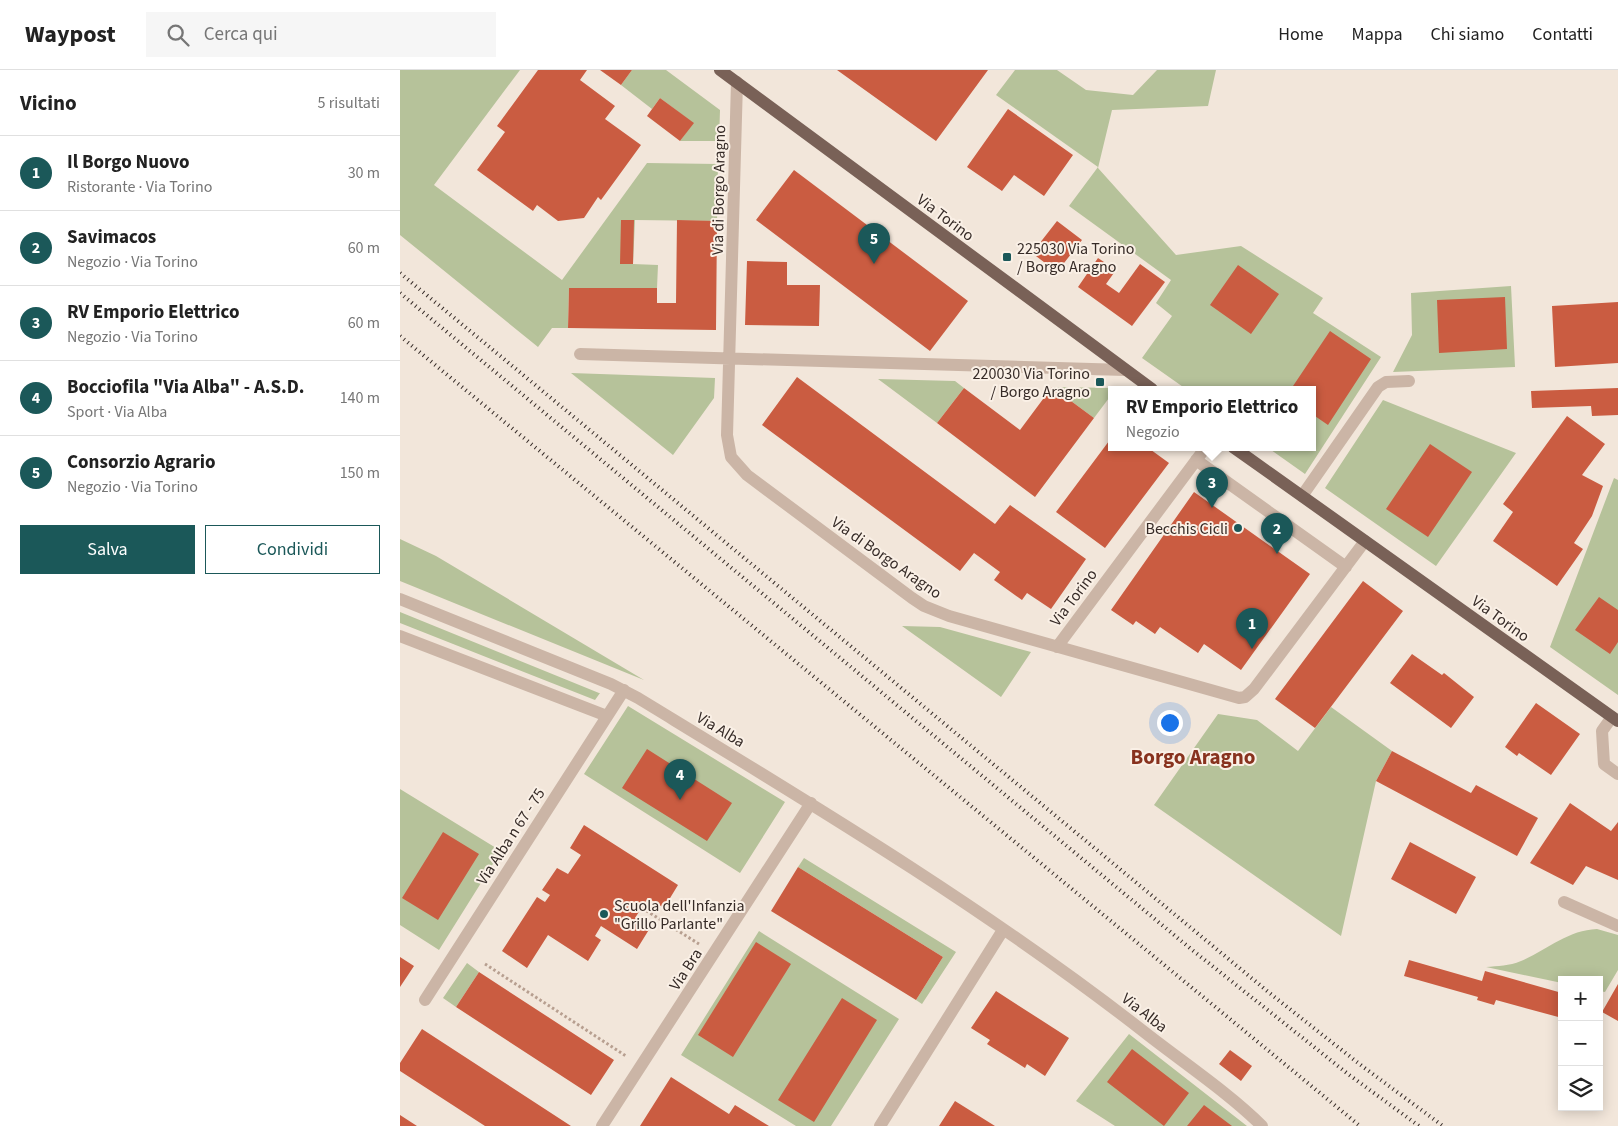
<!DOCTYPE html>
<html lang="it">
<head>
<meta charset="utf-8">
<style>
	:root { --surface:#fff; --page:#f6f6f6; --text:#222; --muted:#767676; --line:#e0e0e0; --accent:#1b5859 }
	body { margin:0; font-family:"Source Sans 3",sans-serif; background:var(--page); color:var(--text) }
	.controls { position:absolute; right:15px; bottom:15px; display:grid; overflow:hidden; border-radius:0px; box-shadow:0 2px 12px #0003 }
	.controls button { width:45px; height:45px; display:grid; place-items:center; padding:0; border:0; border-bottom:1px solid var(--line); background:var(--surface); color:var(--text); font:25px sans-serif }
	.you { position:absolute; left:769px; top:652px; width:18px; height:18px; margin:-12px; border:4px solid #fff; border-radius:50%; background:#1a73e8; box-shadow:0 0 0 8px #1a73e833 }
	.badge { display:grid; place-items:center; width:32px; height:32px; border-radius:50%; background:var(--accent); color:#fff; font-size:16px; font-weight:700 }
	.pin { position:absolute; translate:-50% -41px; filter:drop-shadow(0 1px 2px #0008) }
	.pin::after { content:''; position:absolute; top:26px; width:18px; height:15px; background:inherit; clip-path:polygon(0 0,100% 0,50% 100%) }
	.popup { position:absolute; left:708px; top:316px; width:208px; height:65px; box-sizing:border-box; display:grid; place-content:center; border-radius:0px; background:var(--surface); filter:drop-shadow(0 1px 4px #0005); font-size:16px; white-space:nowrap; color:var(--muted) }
	.popup b { font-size:19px; color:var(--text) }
	.popup::after { content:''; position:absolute; left:50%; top:100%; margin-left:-10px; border:10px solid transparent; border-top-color:var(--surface) }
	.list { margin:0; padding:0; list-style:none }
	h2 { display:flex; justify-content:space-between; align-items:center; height:65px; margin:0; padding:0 20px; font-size:21px }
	h2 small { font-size:16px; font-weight:400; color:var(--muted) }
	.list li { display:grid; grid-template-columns:32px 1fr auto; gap:15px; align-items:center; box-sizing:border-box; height:75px; padding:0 20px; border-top:1px solid var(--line) }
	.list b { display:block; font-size:19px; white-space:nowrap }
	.list p { margin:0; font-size:16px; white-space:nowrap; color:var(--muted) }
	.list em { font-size:16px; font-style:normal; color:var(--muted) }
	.actions { display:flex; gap:10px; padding:15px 20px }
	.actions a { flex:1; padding:11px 0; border:1px solid var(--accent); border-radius:0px; text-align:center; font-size:18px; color:var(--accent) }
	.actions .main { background:var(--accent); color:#fff }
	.icon { flex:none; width:28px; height:28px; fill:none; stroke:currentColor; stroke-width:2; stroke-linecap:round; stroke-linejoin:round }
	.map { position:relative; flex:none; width:1218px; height:1056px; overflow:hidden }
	header { display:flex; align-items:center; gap:30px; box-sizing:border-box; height:70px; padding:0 25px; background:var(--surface); border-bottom:1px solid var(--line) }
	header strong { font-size:24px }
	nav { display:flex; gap:28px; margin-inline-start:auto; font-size:18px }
	.search { width:350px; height:45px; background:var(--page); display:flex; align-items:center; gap:12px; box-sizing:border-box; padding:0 18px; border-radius:0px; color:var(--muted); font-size:19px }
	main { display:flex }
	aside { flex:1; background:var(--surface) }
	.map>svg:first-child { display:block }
	.green { fill:#b6c29a }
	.building { fill:#ca5c41 }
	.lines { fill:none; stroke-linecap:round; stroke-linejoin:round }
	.path { stroke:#b79f90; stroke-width:3; stroke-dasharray:2.5 2.5; stroke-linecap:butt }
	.minor { stroke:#cbb5a6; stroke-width:12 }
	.major { stroke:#796157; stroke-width:12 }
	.rail { stroke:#362b27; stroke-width:4; stroke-dasharray:1 4; stroke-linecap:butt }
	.poi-dot { fill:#1b5859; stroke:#faf0e6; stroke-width:2 }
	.labels { text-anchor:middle; stroke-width:4; stroke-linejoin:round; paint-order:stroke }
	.street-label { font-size:16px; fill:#362b27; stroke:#faf0e6 }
	.poi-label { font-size:16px; fill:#362b27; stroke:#faf0e6; text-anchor:start }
	.district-label { font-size:21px; font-weight:bold; fill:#88321e; stroke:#faf0e6 }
</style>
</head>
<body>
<header>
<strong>Waypost</strong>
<div class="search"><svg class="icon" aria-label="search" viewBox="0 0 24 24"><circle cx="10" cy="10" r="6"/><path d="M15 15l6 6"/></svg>Cerca qui</div>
<nav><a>Home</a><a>Mappa</a><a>Chi siamo</a><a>Contatti</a></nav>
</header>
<main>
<aside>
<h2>Vicino<small>5 risultati</small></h2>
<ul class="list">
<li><span class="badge">1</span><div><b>Il Borgo Nuovo</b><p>Ristorante · Via Torino</p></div><em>30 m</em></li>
<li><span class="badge">2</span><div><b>Savimacos</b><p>Negozio · Via Torino</p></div><em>60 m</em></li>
<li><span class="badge">3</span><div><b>RV Emporio Elettrico</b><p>Negozio · Via Torino</p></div><em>60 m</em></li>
<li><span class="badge">4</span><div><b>Bocciofila &quot;Via Alba&quot; - A.S.D.</b><p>Sport · Via Alba</p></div><em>140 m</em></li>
<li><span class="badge">5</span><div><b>Consorzio Agrario</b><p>Negozio · Via Torino</p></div><em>150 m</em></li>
</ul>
<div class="actions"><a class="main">Salva</a><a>Condividi</a></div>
</aside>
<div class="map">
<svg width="1218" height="1056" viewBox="0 0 1218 1056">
	<rect width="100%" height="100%" fill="#f2e6da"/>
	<!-- green -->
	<path class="green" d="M0 0H120L34 115 162 210 247 93 318 94 317 151 235 150 233 194 258 195 257 218H169L168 258H152L138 277 0 165Z
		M232 0H266L320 40 319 71H280L293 53 260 28 252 39 221 15Z
		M615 0H657L686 20 733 25 757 0H816L808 36 712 40 698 98 776 185 841 176 923 228 913 243 981 287 905 404 867 377H912V319H786L742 288 772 246 756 233 771 210 669 136 698 97 596 25Z
		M1111 216 1115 297 993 302 1012 265 1011 223Z
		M171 303 315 308 314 328 273 385Z
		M478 309 555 311 564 318 537 353Z
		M652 317 716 318 712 319V324L694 348Z
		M983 330 1116 383 1036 496 925 418Z
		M1214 408 1218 410V625L1150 577Z
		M0 469 36 486 244 610 0 511Z
		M0 542 199 623H200L195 630 0 553Z
		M502 556 540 557 631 582 601 627Z
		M228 636 385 732 340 803 184 704Z
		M931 637 992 681 976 711 941 866 754 735 818 644 857 650 898 681Z
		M0 719 101 781 39 880 0 855Z
		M404 788 556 882 522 934 516 930 543 887 398 797Z
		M1197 859 1218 865V900L1205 922 1199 921V910H1162V913L1086 897C1098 896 1109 896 1121 891 1147 880 1168 860 1197 859Z
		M359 861 499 949 431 1056H396L281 985Z
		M67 893 79 902 56 937 43 928Z
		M729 964 847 1056H715L676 1031Z"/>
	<!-- building -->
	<path class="building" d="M138 0H187L180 10 215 36 205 49 241 75 201 130 198 127 184 148 158 151 137 135 133 141 77 100 105 62 97 56Z
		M200 0H232L221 15Z
		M437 0H588L536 71Z
		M260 28 294 53 280 71 247 46Z
		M608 39 673 85 644 126 614 105 602 121 567 97Z
		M394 100 568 231 530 281 356 150Z
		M221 150H234L233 194H220Z
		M277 150 317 151 316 260 168 258 169 218H257V233H276Z
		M657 151 682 170 657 202 632 183Z
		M698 188 716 200 706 214 719 223 740 194 765 212 732 256 678 217Z
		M347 191 387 192V215H420L419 256 345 255Z
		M838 195 879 224 851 264 810 235Z
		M1105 227 1107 279 1039 283 1037 230Z
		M1218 232V293L1155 297 1152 236Z
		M930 261 971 289 928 355 912 344V319H891Z
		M397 307 595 454 610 435 686 489 651 539 627 523 622 530 594 510 600 502 574 483 560 501 362 355Z
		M652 317 694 348 635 427 537 353 564 318 620 360Z
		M1218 318V345L1192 346 1191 336 1132 338 1131 321Z
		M1167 346 1205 374 1182 405 1203 416 1192 446 1174 473 1183 479 1157 516 1093 471 1113 442 1103 434Z
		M712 367V377H747L769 393 705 478 656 442Z
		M1030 374 1072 402 1028 467 986 439Z
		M794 422 910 504 841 600 804 574 798 583 760 557 755 564 736 551 733 555 711 540Z
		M963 511 1003 541 915 658 875 629Z
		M1199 527 1218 540V572L1210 584 1175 560Z
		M1012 584 1042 605 1044 603 1074 627 1051 658 990 613Z
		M1136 633 1180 664 1151 705 1119 683 1117 686 1105 677Z
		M247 679 332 733 307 771 222 718Z
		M992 681 1071 723 1076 715 1138 748 1117 786 976 711Z
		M1170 733 1211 761 1218 752V810L1186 796 1173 815 1130 793Z
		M184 755 278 815 264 838 248 828 235 848 250 858 237 879 201 856 195 866 201 870 188 891 148 865 127 898 102 881 137 827 145 832 150 825 142 820 157 798 168 804 181 785 170 778Z
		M43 762 79 784 38 850 2 828Z
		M1010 772 1076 807 1056 844 991 809Z
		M398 797 543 887 516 930 371 841Z
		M356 872 391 894 333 987 298 965Z
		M0 887 14 896 0 917Z
		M1009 890 1082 911 1085 901 1162 923V948L1096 930 1094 935 1077 930 1078 927 1004 906Z
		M79 902 214 990 191 1025 56 937Z
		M1218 914V951L1202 942Z
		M596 921 669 968 645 1006 627 994 625 998 587 974 590 970 571 958Z
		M442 928 477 950 414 1052 378 1030Z
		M22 959 171 1056H85L0 1001V993Z
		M732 979 789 1023 764 1056 707 1012Z
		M830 980 852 996 841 1011 819 994Z
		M271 1007 329 1044 335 1035 369 1056H240Z
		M555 1031 595 1056H539Z
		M804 1035 832 1056H787Z
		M0 1045 17 1056H0Z"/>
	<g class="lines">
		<!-- path -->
		<path class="path" d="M242 838 299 874
			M85 894 226 986"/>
		<!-- minor -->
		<path class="minor" d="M337 12 327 365 331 387 347 405 512 528 524 536 549 546 839 628 845 627 854 619 965 471
			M180 284 725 300
			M796 390 946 497
			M902 426 978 317 986 312 1009 311
			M0 529 211 614 238 628C410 733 584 837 743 961 781 991 829 1023 862 1056
			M0 566 207 646
			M657 577 806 377
			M1212 647 1202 661 1204 694 1218 704
			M1164 832 1218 856
			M25 930 224 620
			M202 1056 411 733
			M480 1056 603 860"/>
		<!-- major -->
		<path class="major" d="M320 0 752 319
			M833 377 1218 651"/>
		<!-- rail -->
		<path class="rail" d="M0 203 872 925 962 996 1043 1056
			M0 223 791 879 948 1004 1019 1056
			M0 266 960 1056"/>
	</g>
	<!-- markers -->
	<g class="poi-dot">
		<rect x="602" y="182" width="10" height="10" rx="2.5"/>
		<rect x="695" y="307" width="10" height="10" rx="2.5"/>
		<circle cx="838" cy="458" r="5"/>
		<circle cx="204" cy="844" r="5"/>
	</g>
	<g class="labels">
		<!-- street labels -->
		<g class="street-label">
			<text transform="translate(318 120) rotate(-89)" y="6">Via di Borgo Aragno</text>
			<text transform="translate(546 147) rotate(37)" y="6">Via Torino</text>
			<text transform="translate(487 487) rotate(35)" y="6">Via di Borgo Aragno</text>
			<text transform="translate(673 527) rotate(-53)" y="6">Via Torino</text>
			<text transform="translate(1101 548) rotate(36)" y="6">Via Torino</text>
			<text transform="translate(321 659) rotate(31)" y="6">Via Alba</text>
			<text transform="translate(110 766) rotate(-57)" y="6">Via Alba n 67 - 75</text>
			<text transform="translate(285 899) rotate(-57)" y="6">Via Bra</text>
			<text transform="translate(745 942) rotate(38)" y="6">Via Alba</text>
		</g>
		<!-- poi labels -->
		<g class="poi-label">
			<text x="617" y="184">225030 Via Torino<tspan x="617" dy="18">/ Borgo Aragno</tspan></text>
			<text x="690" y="309" text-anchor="end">220030 Via Torino<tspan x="690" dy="18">/ Borgo Aragno</tspan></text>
			<text x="828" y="464" text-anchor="end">Becchis Cicli</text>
			<text x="214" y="841">Scuola dell'Infanzia<tspan x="214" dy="18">"Grillo Parlante"</tspan></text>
		</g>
		<!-- district labels -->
		<g class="district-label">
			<text x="793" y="694">Borgo Aragno</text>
		</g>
	</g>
</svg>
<div class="controls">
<button>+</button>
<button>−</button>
<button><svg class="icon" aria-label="layers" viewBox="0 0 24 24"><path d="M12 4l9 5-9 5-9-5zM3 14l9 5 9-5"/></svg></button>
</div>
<div class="you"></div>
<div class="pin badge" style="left:852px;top:579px">1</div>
<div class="pin badge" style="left:877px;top:484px">2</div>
<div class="pin badge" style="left:812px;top:438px">3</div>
<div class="popup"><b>RV Emporio Elettrico</b>Negozio</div>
<div class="pin badge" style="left:280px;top:730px">4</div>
<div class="pin badge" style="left:474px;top:194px">5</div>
</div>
</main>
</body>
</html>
